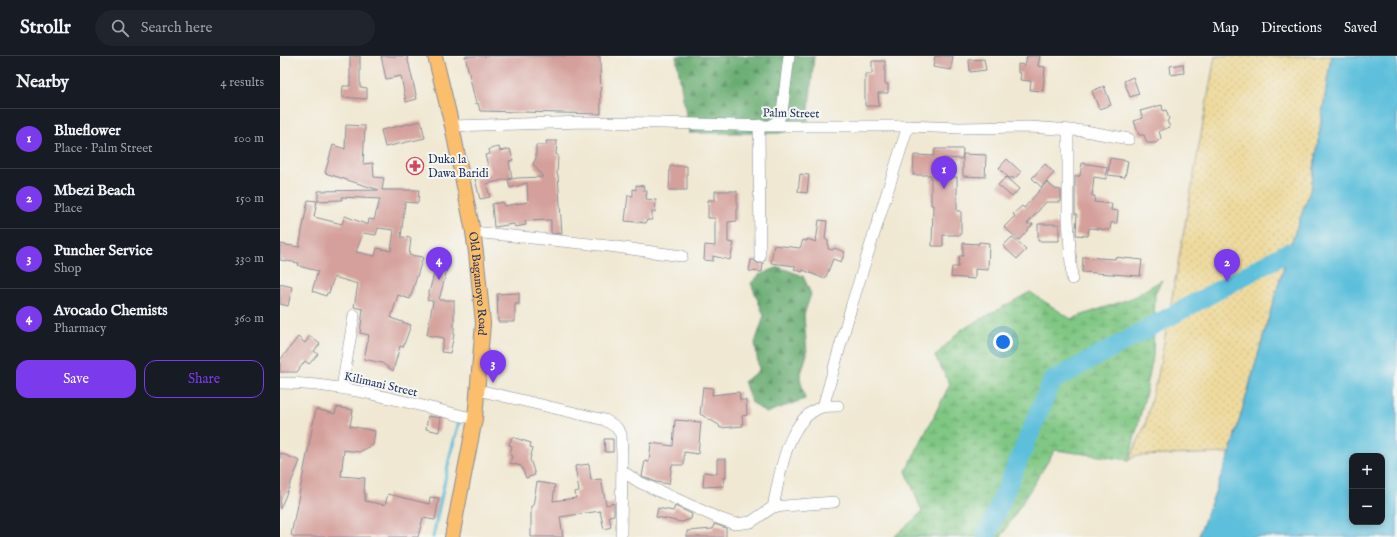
<!DOCTYPE html>
<html lang="en">
<head>
<meta charset="utf-8">
<style>
	:root { --surface:#171b24; --page:#20242c; --text:#f1f3f6; --muted:#9ea1a6; --line:#363941; --accent:#7c3aed }
	body { margin:0; font-family:"IM FELL English",serif; background:var(--page); color:var(--text) }
	.controls { position:absolute; right:12px; bottom:12px; display:grid; overflow:hidden; border-radius:8px; box-shadow:0 2px 6px #0003 }
	.controls button { width:36px; height:36px; display:grid; place-items:center; padding:0; border:0; border-bottom:1px solid var(--line); background:var(--surface); color:var(--text); font:20px sans-serif }
	.you { position:absolute; left:723px; top:286px; width:14px; height:14px; margin:-10px; border:3px solid #fff; border-radius:50%; background:#1a73e8; box-shadow:0 0 0 6px #1a73e833 }
	.badge { display:grid; place-items:center; width:26px; height:26px; border-radius:50%; background:var(--accent); color:#fff; font-size:13px; font-weight:700 }
	.pin { position:absolute; translate:-50% -33px; filter:drop-shadow(0 1px 2px #0008) }
	.pin::after { content:''; position:absolute; top:21px; width:14px; height:12px; background:inherit; clip-path:polygon(0 0,100% 0,50% 100%) }
	.list { margin:0; padding:0; list-style:none }
	h2 { display:flex; justify-content:space-between; align-items:center; height:52px; margin:0; padding:0 16px; font-size:17px }
	h2 small { font-size:13px; font-weight:400; color:var(--muted) }
	.list li { display:grid; grid-template-columns:26px 1fr auto; gap:12px; align-items:center; box-sizing:border-box; height:60px; padding:0 16px; border-top:1px solid var(--line) }
	.list b { display:block; font-size:15px; white-space:nowrap }
	.list p { margin:0; font-size:13px; white-space:nowrap; color:var(--muted) }
	.list em { font-size:13px; font-style:normal; color:var(--muted) }
	.actions { display:flex; gap:8px; padding:12px 16px }
	.actions a { flex:1; padding:9px 0; border:1px solid var(--accent); border-radius:12px; text-align:center; font-size:14px; color:var(--accent) }
	.actions .main { background:var(--accent); color:#fff }
	.icon { flex:none; width:22px; height:22px; fill:none; stroke:currentColor; stroke-width:2; stroke-linecap:round; stroke-linejoin:round }
	.map { position:relative; flex:none; width:1117px; height:481px; overflow:hidden }
	header { display:flex; align-items:center; gap:24px; box-sizing:border-box; height:56px; padding:0 20px; background:var(--surface); border-bottom:1px solid var(--line) }
	header strong { font-size:19px }
	nav { display:flex; gap:22px; margin-inline-start:auto; font-size:14px }
	.search { width:280px; height:36px; background:var(--page); display:flex; align-items:center; gap:10px; box-sizing:border-box; padding:0 14px; border-radius:22px; color:var(--muted); font-size:15px }
	main { display:flex }
	aside { flex:1; background:var(--surface) }
	.map>svg:first-child { display:block }
	.forest { fill:url(#forest-firs); stroke:#426e68 }
	.wetland { fill:url(#wetland-marsh); stroke:#4e7b70 }
	.sand { fill:url(#sand-dots); stroke:#84847e }
	.water { fill:#5dbfdb; stroke:#3c779c; fill-rule:evenodd }
	.lines { fill:none; stroke-linecap:round; stroke-linejoin:round }
	.stream { stroke:#5dbfdb; stroke-width:3 }
	.river { stroke:#5dbfdb; stroke-width:19 }
	.building { fill:#d5a09b; fill-rule:evenodd }
	.minor-casing { stroke:#868c98; stroke-width:12 }
	.major-casing { stroke:#868c98; stroke-width:16 }
	.minor { stroke:#fff; stroke-width:11 }
	.major { stroke:#fabe6d; stroke-width:14 }
	.labels { text-anchor:middle; stroke-width:4; stroke-linejoin:round; paint-order:stroke }
	.street-label { font-size:12px; fill:#1b2f5e; stroke:#f6f6f2 }
	.poi-label { font-size:12px; fill:#1b2f5e; stroke:#f6f6f2; text-anchor:start }
</style>
</head>
<body>
<header>
<strong>Strollr</strong>
<div class="search"><svg class="icon" aria-label="search" viewBox="0 0 24 24"><circle cx="10" cy="10" r="6"/><path d="M15 15l6 6"/></svg>Search here</div>
<nav><a>Map</a><a>Directions</a><a>Saved</a></nav>
</header>
<main>
<aside>
<h2>Nearby<small>4 results</small></h2>
<ul class="list">
<li><span class="badge">1</span><div><b>Blueflower</b><p>Place · Palm Street</p></div><em>100 m</em></li>
<li><span class="badge">2</span><div><b>Mbezi Beach</b><p>Place</p></div><em>150 m</em></li>
<li><span class="badge">3</span><div><b>Puncher Service</b><p>Shop</p></div><em>330 m</em></li>
<li><span class="badge">4</span><div><b>Avocado Chemists</b><p>Pharmacy</p></div><em>360 m</em></li>
</ul>
<div class="actions"><a class="main">Save</a><a>Share</a></div>
</aside>
<div class="map">
<svg width="1117" height="481" viewBox="0 0 1117 481">
	<defs>
		<pattern id="forest-firs" width="22" height="20" patternUnits="userSpaceOnUse"><rect width="22" height="20" fill="#68ac71"/><path d="M5 1l3.5 6h-7zM16 11l3.5 6h-7z" fill="#558c60"/></pattern>
		<pattern id="wetland-marsh" width="20" height="14" patternUnits="userSpaceOnUse"><rect width="20" height="14" fill="#80c783"/><path d="M1 5h8M5 5V1M11 12h8M15 12V8" fill="none" stroke="#68a26e"/></pattern>
		<pattern id="sand-dots" width="8" height="8" patternUnits="userSpaceOnUse"><rect width="8" height="8" fill="#eeda9e"/><path d="M2 2h.1M6 6h.1" fill="none" stroke="#ccbb8a" stroke-width="1.8" stroke-linecap="round"/></pattern>
	</defs>
	<rect width="100%" height="100%" fill="#f6f6f2"/>
	<filter id="ink" filterUnits="userSpaceOnUse"><feTurbulence type="fractalNoise" baseFrequency=".025" numOctaves="2"/><feDisplacementMap in="SourceGraphic" scale="8" xChannelSelector="R" yChannelSelector="G"/><feConvolveMatrix kernelMatrix="1 2 1 2 8 2 1 2 1" color-interpolation-filters="sRGB"/></filter>
	<filter id="wash" filterUnits="userSpaceOnUse"><feTurbulence type="fractalNoise" baseFrequency=".012" numOctaves="4" result="noise"/><feDisplacementMap in="SourceGraphic" scale="16" xChannelSelector="R" yChannelSelector="G"/><feGaussianBlur stdDeviation="0.9" result="paint"/><feColorMatrix in="noise" values="0 0 0 0 0 0 0 0 0 0 0 0 0 0 0 0 0 1.4 0 .05"/><feComposite in="paint" operator="in"/></filter>
	<g filter="url(#wash)">
		<rect width="100%" height="100%" fill="#f0e8d2"/>
		<!-- forest -->
		<path class="forest" d="M396 0H534L528 65 509 75 499 77H409Z
			M499 211 523 220 531 238 524 259 527 298 520 321 525 343 486 357 471 346 464 325 479 315 475 287 484 260 471 227 479 219Z"/>
		<!-- wetland -->
		<path class="wetland" d="M882 224 875 237 873 300 866 336 849 404 775 394 721 481H614L642 456 626 415 670 328 655 300 681 274 750 236 791 263 852 242Z"/>
		<!-- sand -->
		<path class="sand" d="M935 0H1051L1031 132 1008 196 990 257 950 397 856 400 849 404 865 370 872 339 878 320Z"/>
		<!-- water -->
		<path class="water" d="M1051 0H1117V481H918L950 397 990 257 1008 196 1031 132ZM1072 400H1102V466H1072Z"/>
		<g class="lines">
			<!-- stream -->
			<path class="stream" d="M153 481 170 400 179 366"/>
			<!-- river -->
			<path class="river" d="M706 481 772 325 1008 196"/>
		</g>
		<g id="blocks">
			<!-- building -->
			<path class="building" d="M70 0H80V31L87 32V43L62 41 63 30H70Z
				M101 0H127L137 43 126 46 121 20 106 23Z
				M185 0H320L321 58 200 55 198 47 196 48Z
				M655 0H673L671 14 653 11Z
				M747 0H760L758 10 765 11 763 35 750 34 751 25 740 24 741 17H738V8L745 9Z
				M704 3 706 14 690 16 689 4Z
				M592 5H605V28H608V37H598L599 50H585V18H592Z
				M903 8 904 17 891 19 890 10Z
				M853 21 859 38 850 41 844 25Z
				M824 30 831 49 819 53 812 35Z
				M882 49 883 55 886 54 889 63 887 65 890 71 879 75 881 82 876 87H867L864 79H859L854 65 863 62 860 55Z
				M141 65 145 82 105 91 101 74Z
				M66 69 85 70 83 108 93 107 94 121 104 122 102 134H139L138 147 125 146 121 181 131 182 129 199 143 201 130 243 118 239 111 262 131 269 123 291 120 290 113 315 102 307 84 303 89 279 80 277 83 253 74 251 78 228 54 221 49 237H47L46 240 38 237 32 235 38 215 22 211 18 209 19 207 0 204V188L19 191 28 144 37 145 34 161 62 168 65 160 88 169 89 163 94 164 100 143 62 141V144H59L38 145V135L99 134 45 117 53 89 65 93ZM98 172 114 174 111 195 97 192 95 200 76 196 83 177 96 179Z
				M266 85H277L276 99H278L277 119H278L282 178 271 177V164L245 165 246 169 235 171 234 168 214 171 212 148 223 146 224 150 248 146 247 127 230 132 228 124 237 122 263 121 253 108 256 102V89H267Z
				M219 91 220 95 230 93 233 104 229 105 232 122 206 128 210 141 200 143 195 123 205 120V118L210 117 205 99 210 98 209 93Z
				M655 93H683L682 103 663 102V121H677V155H681V179H663V190H652L653 149H651V119H633L634 99 654 100Z
				M683 98 706 99 705 121 683 120Z
				M830 102 848 105 845 121 828 119Z
				M727 103 741 116 735 122H729L719 112Z
				M802 107 827 111 826 123 814 121 812 140H815L814 146 832 148 831 154 838 155 837 167H831L830 174 809 172 808 180 796 179 797 158H795V120H800Z
				M765 108 774 117 761 131 752 122Z
				M390 110H407V134H389Z
				M520 118 529 119 527 137 518 136Z
				M726 121 739 133 732 141 718 129Z
				M767 126 775 133 781 134V146H766L747 168H753L739 184 724 171 735 160 733 158 742 150 744 152Z
				M356 129 364 130 363 134 367 135 366 143 376 144 375 156H372V164H367L366 167 345 165 348 139 353 140V133L356 134Z
				M435 135H457V165L448 166V186L454 187 450 204 433 200V205L424 204 425 189 435 190V162H428V144H435Z
				M539 164 547 165 545 183 548 185V193L553 194 554 192 565 196 561 206 553 203 545 223 523 214 522 216 514 213 516 210 491 207 494 189 520 192 523 184 527 185V183L536 186Z
				M758 168H779V185H758Z
				M732 181 746 194 737 203 723 190Z
				M699 186 709 187 708 214 695 213V223L671 221 672 211H678L679 200H683V187L699 188Z
				M803 201 835 203V201L862 204 860 220 802 216Z
				M158 203 169 206 159 244H174V279L170 297 161 296 164 282 147 279 153 245 147 244Z
				M471 204H474L477 207H483L482 216 469 215Z
				M0 228 12 231 8 250 0 248Z
				M239 237V248H235V266H218L217 238Z
				M30 280 40 288 34 295 38 298 29 308 25 305 17 316H0V304L18 281 25 287Z
				M423 331 433 332 432 339 459 336 460 344H466L467 359 462 360 463 370 440 372 439 369 420 358Z
				M57 351 73 354 70 370 95 375 93 389 79 396 64 394 61 420 85 422 84 437H85V445L105 449 108 438 149 448 150 441 159 442 155 464 143 462 138 481H15L11 479 36 353 55 358Z
				M148 360 161 362 159 376 146 373Z
				M395 364 421 366 418 398 404 396V409H392L389 428 376 426 362 420 365 405 369 406 371 387 393 390Z
				M232 381 251 387 250 391 253 392 250 403 255 419 246 422 241 410 230 407 232 400 230 399 232 390 229 389Z
				M324 383H333V396H325Z
				M0 397 20 405 0 453Z
				M437 403H446V422L443 421 444 430 423 431 424 416 437 418Z
				M309 408 311 424 321 423 326 449 334 447V459L329 460 331 471 324 473 320 455 280 461 283 481H251V450H253L257 426 275 429 273 445 296 442 295 436 299 435 295 410Z
				M395 450 412 458 411 463 402 466 376 461 378 452 393 455Z
				M434 468 446 472V481H407V475L433 473Z"/>
		</g>
	</g>
	<g filter="url(#ink)">
		<use href="#blocks" fill-opacity="0" stroke="#868c98" stroke-width="1"/>
		<g class="lines">
			<defs>
				<path id="minor" d="M479 69 480 201
					M172 70 305 66 383 67 489 70H628L679 72 750 71 805 75 849 83
					M489 70 497 66 502 56 509 0
					M788 74V163L792 223
					M193 176 329 190 402 200
					M0 327C66 327 131 348 195 363
					M62 332 74 259
					M198 334 325 364 336 371 341 378 342 399 341 481
					M543 351 572 248 628 70
					M342 415 359 426 438 462 455 468 471 466 493 451 554 446
					M493 451C500 420 506 363 542 351 547 350 553 350 558 350"/>
				<g id="major">
					<path id="s1" d="M155 0 172 70 193 176 196 197 203 267 195 363 172 481"/>
				</g>
			</defs>
			<!-- minor casing -->
			<use href="#minor" class="minor-casing"/>
			<!-- major casing -->
			<use href="#major" class="major-casing"/>
			<!-- minor -->
			<use href="#minor" class="minor"/>
			<!-- major -->
			<use href="#major" class="major"/>
		</g>
	</g>
	<!-- icons -->
	<defs>
		<symbol id="pharmacy-ring" viewBox="-11 -11 22 22"><circle r="9.5" fill="#f6f6f2" stroke="#d1495b" stroke-width="1.5"/><path d="M-2-6h4v4h4v4h-4v4h-4v-4h-4v-4h4Z" fill="#d1495b"/></symbol>
	</defs>
	<g fill-rule="evenodd">
		<use href="#pharmacy-ring" x="125" y="100" width="20" height="20"/>
	</g>
	<g class="labels">
		<!-- street labels -->
		<g class="street-label">
			<text transform="translate(511 57) rotate(1)" y="4">Palm Street</text>
			<text dy="4" stroke="none"><textPath href="#s1" startOffset="232">Old Bagamoyo Road</textPath></text>
			<text transform="translate(101 328) rotate(13)" y="4">Kilimani Street</text>
		</g>
		<!-- poi labels -->
		<g class="poi-label">
			<text x="148" y="107">Duka la<tspan x="148" dy="14">Dawa Baridi</tspan></text>
		</g>
	</g>
</svg>
<div class="controls">
<button>+</button>
<button>−</button>
</div>
<div class="you"></div>
<div class="pin badge" style="left:664px;top:133px">1</div>
<div class="pin badge" style="left:947px;top:226px">2</div>
<div class="pin badge" style="left:213px;top:327px">3</div>
<div class="pin badge" style="left:159px;top:224px">4</div>
</div>
</main>
</body>
</html>
